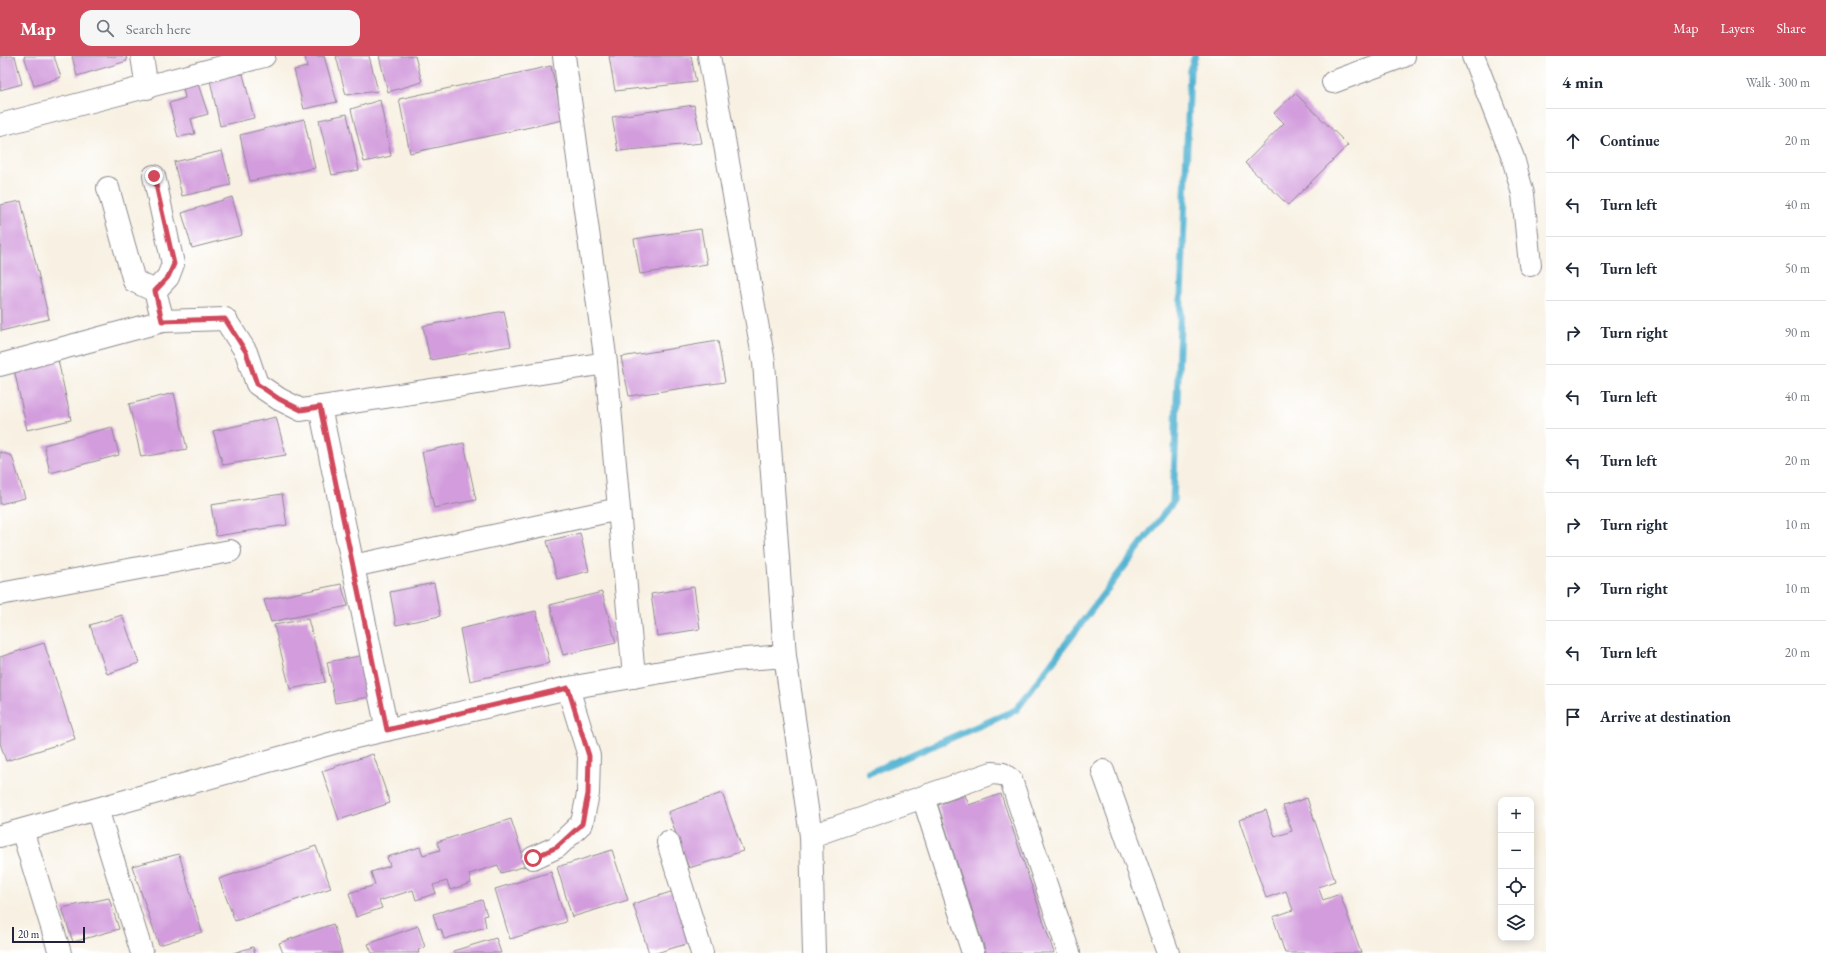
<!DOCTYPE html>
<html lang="en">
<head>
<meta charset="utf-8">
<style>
	:root { --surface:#fff; --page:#f6f6f7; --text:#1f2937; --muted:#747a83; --line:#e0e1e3; --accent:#d1495b }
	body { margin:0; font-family:"EB Garamond",serif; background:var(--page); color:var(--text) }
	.controls { position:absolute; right:12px; bottom:12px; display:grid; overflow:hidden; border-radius:8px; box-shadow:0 2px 10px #0003 }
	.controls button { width:36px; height:36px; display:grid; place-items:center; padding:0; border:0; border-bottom:1px solid var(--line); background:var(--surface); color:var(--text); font:20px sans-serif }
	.scale { position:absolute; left:12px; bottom:10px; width:73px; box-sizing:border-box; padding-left:4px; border:2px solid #22223b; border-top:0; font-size:11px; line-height:14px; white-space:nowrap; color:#22223b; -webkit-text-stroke:3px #fff; paint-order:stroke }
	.stop { position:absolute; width:12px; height:12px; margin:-9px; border:3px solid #d1495b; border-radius:50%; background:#fff }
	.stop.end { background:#d1495b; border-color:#fff; box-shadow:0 1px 4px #0008 }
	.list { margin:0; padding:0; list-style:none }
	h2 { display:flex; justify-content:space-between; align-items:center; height:52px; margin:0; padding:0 16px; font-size:17px }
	h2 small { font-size:13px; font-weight:400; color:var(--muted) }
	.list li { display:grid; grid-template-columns:26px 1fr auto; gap:12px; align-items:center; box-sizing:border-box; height:64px; padding:0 16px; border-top:1px solid var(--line) }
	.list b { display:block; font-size:15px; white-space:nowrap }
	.list em { font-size:13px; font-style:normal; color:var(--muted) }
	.icon { flex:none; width:22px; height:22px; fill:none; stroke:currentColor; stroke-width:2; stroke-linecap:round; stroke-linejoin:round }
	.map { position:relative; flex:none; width:1546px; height:897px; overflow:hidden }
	header { display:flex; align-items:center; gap:24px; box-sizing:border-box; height:56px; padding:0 20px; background:var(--accent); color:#fff }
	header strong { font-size:19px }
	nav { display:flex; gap:22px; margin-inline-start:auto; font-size:14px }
	.search { width:280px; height:36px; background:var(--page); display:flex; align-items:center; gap:10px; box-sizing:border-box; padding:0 14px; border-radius:12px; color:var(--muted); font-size:15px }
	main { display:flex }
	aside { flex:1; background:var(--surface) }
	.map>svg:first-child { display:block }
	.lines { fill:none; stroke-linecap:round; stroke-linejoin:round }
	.stream { stroke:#53b3d2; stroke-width:7 }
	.building { fill:#d39ddd }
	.minor-casing { stroke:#8d8a8f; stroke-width:24 }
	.minor { stroke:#fff; stroke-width:22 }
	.route { stroke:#d1495b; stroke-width:5 }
</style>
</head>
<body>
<header>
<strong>Map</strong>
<div class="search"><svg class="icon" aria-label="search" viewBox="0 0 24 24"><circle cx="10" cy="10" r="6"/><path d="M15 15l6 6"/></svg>Search here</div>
<nav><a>Map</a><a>Layers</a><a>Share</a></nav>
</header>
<main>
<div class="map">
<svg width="1546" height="897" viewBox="0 0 1546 897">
	<rect width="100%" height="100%" fill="#fff"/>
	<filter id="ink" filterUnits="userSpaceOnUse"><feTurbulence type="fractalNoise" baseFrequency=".025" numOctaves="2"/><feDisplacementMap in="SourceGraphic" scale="8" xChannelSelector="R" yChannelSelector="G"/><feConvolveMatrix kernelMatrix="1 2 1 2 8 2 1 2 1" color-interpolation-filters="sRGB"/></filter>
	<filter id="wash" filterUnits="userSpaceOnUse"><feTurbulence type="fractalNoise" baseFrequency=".012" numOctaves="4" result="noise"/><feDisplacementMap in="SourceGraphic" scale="16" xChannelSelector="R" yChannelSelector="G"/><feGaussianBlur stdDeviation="0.9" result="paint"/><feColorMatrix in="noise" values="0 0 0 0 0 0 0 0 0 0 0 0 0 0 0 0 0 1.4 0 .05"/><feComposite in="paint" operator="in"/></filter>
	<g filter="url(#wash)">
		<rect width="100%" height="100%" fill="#f8f1e3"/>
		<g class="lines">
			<!-- stream -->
			<path class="stream" d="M869 717 1016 654 1173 446 1190 14 1195 0"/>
		</g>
		<g id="blocks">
			<!-- building -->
			<path class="building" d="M0 0H15L22 28 0 34Z
				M24 0H54L61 21 34 30Z
				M72 0H126L127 5 77 20Z
				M305 0H324L337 46 304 53 294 14 307 11Z
				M336 0H369L378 35 346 39Z
				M379 0H415L422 26 388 36Z
				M609 0H691L696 26 615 35Z
				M551 10 563 64 410 97 399 43Z
				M243 18 254 62 220 70 210 24Z
				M198 28 208 58 191 63 195 78 178 81 169 47 185 42 183 32Z
				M1295 37 1348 89 1288 149 1245 107 1284 67 1274 57Z
				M380 44 391 100 364 106 351 53Z
				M694 49 702 87 618 95 612 61Z
				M347 58 359 114 332 119 319 64Z
				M304 63 315 112 250 125 240 79Z
				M222 95 231 129 182 140 174 106Z
				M232 141 242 179 192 192 182 157Z
				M21 145 49 263 1 275 0 149Z
				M701 173 707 208 640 218 634 183Z
				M504 255 511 290 430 304 423 270Z
				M718 285 725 326 629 340 621 301Z
				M58 304 71 364 27 374 14 313Z
				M174 337 187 393 141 401 129 348Z
				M276 361 286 399 223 409 213 375Z
				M112 371 119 399 50 417 44 389Z
				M464 387 476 444 434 452 422 396Z
				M0 396 12 400 25 442 0 448Z
				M282 438 287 469 216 480 211 449Z
				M580 477 589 515 557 523 547 485Z
				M434 527 440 560 396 569 390 536Z
				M341 528 348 550 271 566 264 544Z
				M694 531 700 573 657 580 651 538Z
				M602 536 616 587 563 599 550 549Z
				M536 555 550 607 470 625 460 573Z
				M122 559 139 607 107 618 90 569Z
				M308 563 325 626 290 633 274 569Z
				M44 587 75 683 6 705 0 687V601Z
				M365 599 376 640 335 647 327 606Z
				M373 698 390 747 339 764 322 715Z
				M722 737 743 795 689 812 668 756Z
				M1001 738 1054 897H986L938 749 965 739 969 749Z
				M1307 742 1335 825 1318 831 1323 844 1340 838 1361 897H1285L1273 861 1293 854 1286 835 1266 842 1239 764 1266 754 1275 781 1292 775 1283 750Z
				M511 763 526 810 501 817 498 809 469 818 471 827 450 834 447 825 433 829 436 837 416 844 413 834 379 845 382 852 356 861 349 837 375 829 371 816 390 810 387 801 420 791 423 799 440 794 437 786Z
				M316 790 331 832 235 865 219 823Z
				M612 794 628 844 572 861 557 811Z
				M179 798 202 876 159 889 132 810Z
				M551 816 566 866 510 883 495 833Z
				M677 834 693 886 656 897H649L633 848Z
				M109 842 119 873 73 886 62 852Z
				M482 844 487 859 484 860 486 871 444 883 441 873 438 874 433 858Z
				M333 868 342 897H283L279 887Z
				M418 870 425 891 418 894 419 897H372L368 888Z
				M496 882 501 897H453V895Z
				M253 891 255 897H233Z"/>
		</g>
	</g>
	<g filter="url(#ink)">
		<use href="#blocks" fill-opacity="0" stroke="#8d8a8f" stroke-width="1"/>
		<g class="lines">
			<defs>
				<path id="minor" d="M142 0 147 32
					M564 0 606 307 634 621
					M709 0 764 306 785 600 811 780 814 897
					M1473 0 1513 102 1523 138 1530 209
					M1333 26 1404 0
					M0 69 264 0
					M154 120 173 208 168 221 155 235 163 265
					M108 132 134 225 155 235
					M0 309 163 265 225 263 246 296 257 328 279 343 301 354 606 307
					M320 351 387 674
					M353 510 619 453
					M0 538 230 495
					M1103 715 1168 897
					M923 741 973 897
					M97 753 142 897
					M22 774 60 897
					M0 780 351 682 568 632 732 604 785 600
					M811 780 992 717 1003 718 1011 724 1069 897
					M668 786 702 897
					M533 802 557 791 582 767 588 738 589 700 568 632"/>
			</defs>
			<!-- minor casing -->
			<use href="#minor" class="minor-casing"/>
			<!-- minor -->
			<use href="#minor" class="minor"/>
		</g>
	</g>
	<g class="lines" filter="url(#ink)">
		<!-- route -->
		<path class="route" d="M154 120 174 208 168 221 155 235 162 265 225 263 246 296 257 328 279 343 301 354 320 351 387 674 568 632 589 700 588 738 582 768 557 791 533 802"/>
	</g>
</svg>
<div class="controls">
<button>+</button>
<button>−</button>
<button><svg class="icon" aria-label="locate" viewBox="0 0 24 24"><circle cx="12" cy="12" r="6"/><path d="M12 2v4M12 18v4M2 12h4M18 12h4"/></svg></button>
<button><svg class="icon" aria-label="layers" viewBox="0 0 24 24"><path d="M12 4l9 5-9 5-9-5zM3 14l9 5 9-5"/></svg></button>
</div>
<div class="scale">20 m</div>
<div class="stop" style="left:533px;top:802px"></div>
<div class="stop end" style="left:154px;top:120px"></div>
</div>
<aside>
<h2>4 min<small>Walk · 300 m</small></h2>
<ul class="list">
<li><svg class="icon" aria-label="ahead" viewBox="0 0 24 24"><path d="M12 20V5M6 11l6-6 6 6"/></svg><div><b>Continue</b></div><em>20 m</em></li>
<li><svg class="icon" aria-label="left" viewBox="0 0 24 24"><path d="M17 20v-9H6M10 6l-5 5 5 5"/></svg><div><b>Turn left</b></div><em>40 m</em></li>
<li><svg class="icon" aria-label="left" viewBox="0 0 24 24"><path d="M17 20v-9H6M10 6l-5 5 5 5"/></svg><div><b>Turn left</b></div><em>50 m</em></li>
<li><svg class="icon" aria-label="right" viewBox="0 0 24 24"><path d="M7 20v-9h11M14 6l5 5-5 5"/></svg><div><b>Turn right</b></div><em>90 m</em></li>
<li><svg class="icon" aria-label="left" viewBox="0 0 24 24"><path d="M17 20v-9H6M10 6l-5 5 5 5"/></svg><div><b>Turn left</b></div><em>40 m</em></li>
<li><svg class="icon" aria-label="left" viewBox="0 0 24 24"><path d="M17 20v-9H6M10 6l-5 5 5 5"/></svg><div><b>Turn left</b></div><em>20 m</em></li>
<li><svg class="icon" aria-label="right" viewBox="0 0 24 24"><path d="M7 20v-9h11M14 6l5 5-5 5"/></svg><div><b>Turn right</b></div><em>10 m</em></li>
<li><svg class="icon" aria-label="right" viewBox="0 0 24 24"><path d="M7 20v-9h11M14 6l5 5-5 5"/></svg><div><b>Turn right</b></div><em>10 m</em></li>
<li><svg class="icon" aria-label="left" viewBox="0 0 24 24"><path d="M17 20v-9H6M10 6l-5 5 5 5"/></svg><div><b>Turn left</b></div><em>20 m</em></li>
<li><svg class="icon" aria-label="arrive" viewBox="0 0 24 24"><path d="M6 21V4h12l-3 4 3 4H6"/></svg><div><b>Arrive at destination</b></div></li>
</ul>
</aside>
</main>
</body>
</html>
